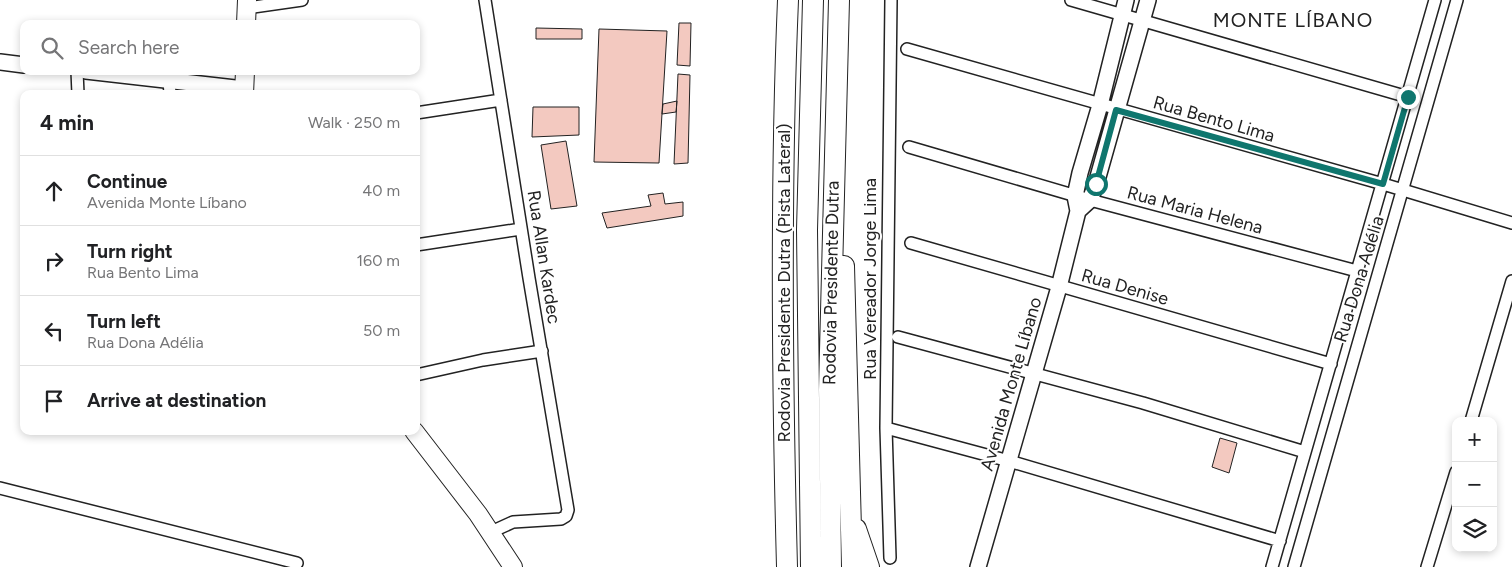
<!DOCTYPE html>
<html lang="en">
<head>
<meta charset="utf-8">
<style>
	:root { --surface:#fff; --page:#f2f2f2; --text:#202124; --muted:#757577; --line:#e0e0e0 }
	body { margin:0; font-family:Figtree,sans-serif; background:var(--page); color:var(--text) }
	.controls { position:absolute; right:15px; bottom:15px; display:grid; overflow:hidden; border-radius:10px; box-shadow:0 2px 8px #0003 }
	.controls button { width:45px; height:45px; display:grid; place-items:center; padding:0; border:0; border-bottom:1px solid var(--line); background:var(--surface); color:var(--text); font:25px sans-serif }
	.stop { position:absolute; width:15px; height:15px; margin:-11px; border:4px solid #0f766e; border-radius:50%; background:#fff }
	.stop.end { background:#0f766e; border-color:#fff; box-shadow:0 1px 5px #0008 }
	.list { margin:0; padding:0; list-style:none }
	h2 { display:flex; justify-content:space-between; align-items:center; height:65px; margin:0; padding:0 20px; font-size:21px }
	h2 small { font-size:16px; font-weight:400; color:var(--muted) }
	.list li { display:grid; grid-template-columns:32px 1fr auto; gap:15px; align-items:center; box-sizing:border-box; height:70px; padding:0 20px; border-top:1px solid var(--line) }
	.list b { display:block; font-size:19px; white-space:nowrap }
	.list p { margin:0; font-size:16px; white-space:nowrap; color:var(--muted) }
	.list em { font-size:16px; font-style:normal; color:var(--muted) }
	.icon { flex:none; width:28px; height:28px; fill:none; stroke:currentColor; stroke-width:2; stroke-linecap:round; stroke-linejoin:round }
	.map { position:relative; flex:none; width:1512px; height:567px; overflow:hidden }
	.search { position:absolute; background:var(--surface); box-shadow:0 2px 8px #0003; left:20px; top:20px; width:400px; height:55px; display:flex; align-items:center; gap:12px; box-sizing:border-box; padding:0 18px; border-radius:10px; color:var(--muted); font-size:19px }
	.panel { position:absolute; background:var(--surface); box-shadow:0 2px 8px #0003; left:20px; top:90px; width:400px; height:345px; border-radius:10px }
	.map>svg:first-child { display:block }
	.building { fill:#f3c9c0; stroke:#222 }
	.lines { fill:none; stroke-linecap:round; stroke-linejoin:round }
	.street-casing { stroke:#222; stroke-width:14 }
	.secondary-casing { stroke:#222; stroke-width:18 }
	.primary-casing { stroke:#222; stroke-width:20 }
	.highway-casing { stroke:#222; stroke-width:22 }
	.street { stroke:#fff; stroke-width:11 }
	.secondary { stroke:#fff; stroke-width:15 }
	.primary { stroke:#fff; stroke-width:18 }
	.highway { stroke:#fff; stroke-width:20 }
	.route { stroke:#0f766e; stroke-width:6 }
	.labels { text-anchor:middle; stroke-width:4; stroke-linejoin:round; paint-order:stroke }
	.street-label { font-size:18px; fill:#222; stroke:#fff }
	.quarter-label { font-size:20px; letter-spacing:1px; fill:#222; stroke:#fff }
</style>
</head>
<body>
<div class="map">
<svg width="1512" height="567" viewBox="0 0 1512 567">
	<rect width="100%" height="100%" fill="#fff"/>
	<!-- building -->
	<path class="building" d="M679 23H691L690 66 677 65Z
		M536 28 582 29V39H536Z
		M599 29 667 31 659 163 594 162Z
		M678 74 690 75 688 163 674 164Z
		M677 101 676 112 662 114 663 104Z
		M533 107H579V135L532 137Z
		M566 141 577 206 551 209 541 145Z
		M663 193 665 204 683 202V216L607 228 602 213 651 206 648 195Z
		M1220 438 1237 443 1229 473 1212 467Z"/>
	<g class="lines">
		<defs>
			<path id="street" d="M485 0 529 278 568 510 566 516 561 519 513 522 491 532
				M1071 0 1408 97
				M247 8 302 0
				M907 49 1383 184 1512 223
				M77 71 78 94
				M169 80 170 94
				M416 113 501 100
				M909 147 1090 200 1357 271
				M911 243 1331 364
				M416 245 521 229
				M898 337 1143 403 1305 452
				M416 375 483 360 542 351
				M1471 421 1512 281
				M886 428 1009 461 1280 541
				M0 488 297 563
				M890 558 886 428 891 0
				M1272 567 1435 0
				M1294 567 1457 0
				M1427 567 1456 472"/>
			<path id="secondary" d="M0 62 24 65
				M86 71 244 89
				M1078 211 1090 200 1096 184 1148 0
				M978 567 1059 287 1078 211 1075 196 1080 173 1100 105 1126 0"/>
			<path id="primary" d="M246 24 247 0
				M244 94 245 71
				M414 431 478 514 513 567"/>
			<path id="highway" d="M844 266 852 567
				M856 529 869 567
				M787 567C782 378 780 189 788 0
				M811 567 807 230 813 0
				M831 567 829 390 839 0"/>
		</defs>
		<!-- street casing -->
		<use href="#street" class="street-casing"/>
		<!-- secondary casing -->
		<use href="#secondary" class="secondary-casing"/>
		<!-- primary casing -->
		<use href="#primary" class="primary-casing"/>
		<!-- highway casing -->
		<use href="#highway" class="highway-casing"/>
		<!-- street -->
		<use href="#street" class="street"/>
		<!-- secondary -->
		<use href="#secondary" class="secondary"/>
		<!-- primary -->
		<use href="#primary" class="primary"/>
		<!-- highway -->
		<use href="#highway" class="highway"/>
	</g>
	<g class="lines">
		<!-- route -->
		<path class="route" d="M1096 184 1116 110 1383 184 1408 97"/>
	</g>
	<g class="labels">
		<!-- street labels -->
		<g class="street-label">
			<text transform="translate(1214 119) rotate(16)" y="6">Rua Bento Lima</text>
			<text transform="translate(1195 210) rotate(15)" y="6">Rua Maria Helena</text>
			<text transform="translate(544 257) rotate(81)" y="6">Rua Allan Kardec</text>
			<text transform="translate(870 279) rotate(-90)" y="6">Rua Vereador Jorge Lima</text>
			<text transform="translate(1359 279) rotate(-73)" y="6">Rua Dona Adélia</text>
			<text transform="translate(784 283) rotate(-90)" y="6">Rodovia Presidente Dutra (Pista Lateral)</text>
			<text transform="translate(831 283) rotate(-89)" y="6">Rodovia Presidente Dutra</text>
			<text transform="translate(1125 287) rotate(16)" y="6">Rua Denise</text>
			<text transform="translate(1011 384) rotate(-74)" y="6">Avenida Monte Líbano</text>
		</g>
		<!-- quarter labels -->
		<g class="quarter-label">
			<text x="1293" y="27">MONTE LÍBANO</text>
		</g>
	</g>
</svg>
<div class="controls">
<button>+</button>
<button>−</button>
<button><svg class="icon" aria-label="layers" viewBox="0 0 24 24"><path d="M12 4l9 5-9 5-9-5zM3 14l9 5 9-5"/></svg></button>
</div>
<div class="stop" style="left:1096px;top:184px"></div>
<div class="stop end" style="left:1408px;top:97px"></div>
<div class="search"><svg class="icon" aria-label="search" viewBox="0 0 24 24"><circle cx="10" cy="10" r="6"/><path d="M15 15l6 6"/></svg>Search here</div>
<section class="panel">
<h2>4 min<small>Walk · 250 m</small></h2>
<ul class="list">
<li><svg class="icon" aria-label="ahead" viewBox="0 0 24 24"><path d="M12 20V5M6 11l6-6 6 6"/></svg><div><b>Continue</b><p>Avenida Monte Líbano</p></div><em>40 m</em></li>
<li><svg class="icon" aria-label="right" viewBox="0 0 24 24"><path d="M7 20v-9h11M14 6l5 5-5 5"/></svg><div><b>Turn right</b><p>Rua Bento Lima</p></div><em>160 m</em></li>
<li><svg class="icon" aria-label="left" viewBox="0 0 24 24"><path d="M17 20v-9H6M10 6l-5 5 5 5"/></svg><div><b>Turn left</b><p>Rua Dona Adélia</p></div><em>50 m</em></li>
<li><svg class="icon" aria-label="arrive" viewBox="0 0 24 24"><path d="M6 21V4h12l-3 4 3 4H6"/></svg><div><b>Arrive at destination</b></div></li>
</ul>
</section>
</div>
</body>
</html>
